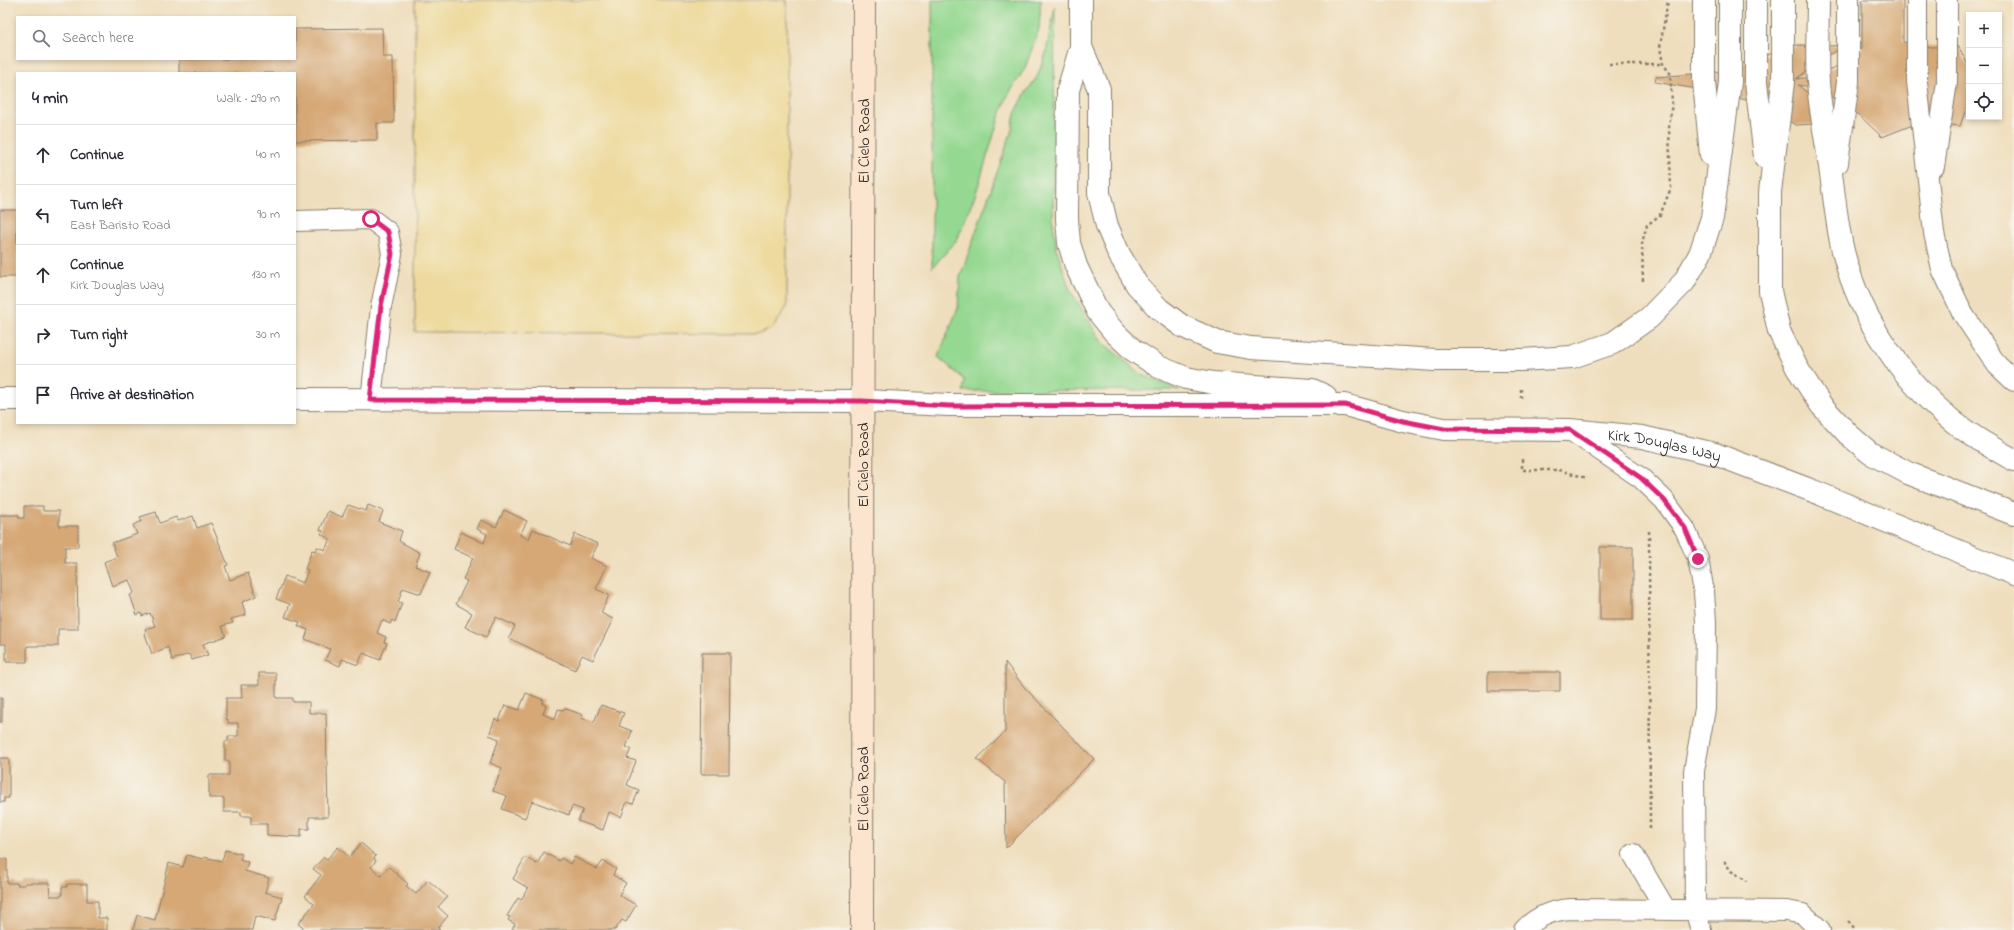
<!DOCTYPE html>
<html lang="en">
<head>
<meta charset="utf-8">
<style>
	:root { --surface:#fff; --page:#f2f2f3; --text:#2b2b33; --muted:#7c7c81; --line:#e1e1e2 }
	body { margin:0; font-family:"Indie Flower",sans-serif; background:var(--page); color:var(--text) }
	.controls { position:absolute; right:12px; top:12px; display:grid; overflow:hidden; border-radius:0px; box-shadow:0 2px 6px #0003 }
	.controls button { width:36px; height:36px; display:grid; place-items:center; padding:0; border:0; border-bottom:1px solid var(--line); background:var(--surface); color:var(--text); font:20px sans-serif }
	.stop { position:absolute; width:12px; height:12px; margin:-9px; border:3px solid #db2777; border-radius:50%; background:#fff }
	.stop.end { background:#db2777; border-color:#fff; box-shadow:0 1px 4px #0008 }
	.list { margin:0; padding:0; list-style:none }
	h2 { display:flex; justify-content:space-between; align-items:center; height:52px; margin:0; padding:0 16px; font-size:17px }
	h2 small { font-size:13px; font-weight:400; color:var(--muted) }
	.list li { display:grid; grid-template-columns:26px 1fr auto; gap:12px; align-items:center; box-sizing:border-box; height:60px; padding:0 16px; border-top:1px solid var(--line) }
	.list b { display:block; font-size:15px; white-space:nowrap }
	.list p { margin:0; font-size:13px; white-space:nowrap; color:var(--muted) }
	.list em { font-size:13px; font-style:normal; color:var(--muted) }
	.icon { flex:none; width:22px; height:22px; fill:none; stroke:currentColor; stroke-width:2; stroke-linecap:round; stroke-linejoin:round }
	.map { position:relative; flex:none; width:2014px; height:930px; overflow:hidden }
	.search { position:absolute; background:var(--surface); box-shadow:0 2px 6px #0003; left:16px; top:16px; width:280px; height:44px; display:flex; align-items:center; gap:10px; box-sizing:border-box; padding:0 14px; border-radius:0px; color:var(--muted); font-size:15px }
	.panel { position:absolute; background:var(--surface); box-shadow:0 2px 6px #0003; left:16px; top:72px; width:280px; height:352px; border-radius:0px }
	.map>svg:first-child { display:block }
	.green { fill:#94d891; stroke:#587a56 }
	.sand { fill:#eeda9e; stroke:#857b5d }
	.building { fill:#d6a876 }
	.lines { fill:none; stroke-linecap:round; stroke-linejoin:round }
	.service-casing { stroke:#867d6c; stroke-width:22 }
	.tertiary-casing { stroke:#867d6c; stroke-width:24 }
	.secondary-casing { stroke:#867d6c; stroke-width:24 }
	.path { stroke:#867d6c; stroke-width:2.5; stroke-dasharray:3 3; stroke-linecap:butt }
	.service { stroke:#fff; stroke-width:20 }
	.tertiary { stroke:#fff; stroke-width:22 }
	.secondary { stroke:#fce5cf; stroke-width:22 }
	.route { stroke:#db2777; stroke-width:5 }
	.labels { text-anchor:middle; stroke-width:4; stroke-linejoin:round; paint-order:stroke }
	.street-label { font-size:16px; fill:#1c1c1c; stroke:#f7f3e8 }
</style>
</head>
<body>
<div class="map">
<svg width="2014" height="930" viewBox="0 0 2014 930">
	<rect width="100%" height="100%" fill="#f7f3e8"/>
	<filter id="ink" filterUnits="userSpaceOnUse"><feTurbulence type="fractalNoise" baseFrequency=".025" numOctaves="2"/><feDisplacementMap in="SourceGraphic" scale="8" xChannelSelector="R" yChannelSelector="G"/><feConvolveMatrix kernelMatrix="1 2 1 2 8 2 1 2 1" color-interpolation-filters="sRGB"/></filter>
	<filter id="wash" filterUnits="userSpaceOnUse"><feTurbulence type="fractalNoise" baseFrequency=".012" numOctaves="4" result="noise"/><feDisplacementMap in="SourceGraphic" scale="16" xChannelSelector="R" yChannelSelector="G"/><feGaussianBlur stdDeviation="0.9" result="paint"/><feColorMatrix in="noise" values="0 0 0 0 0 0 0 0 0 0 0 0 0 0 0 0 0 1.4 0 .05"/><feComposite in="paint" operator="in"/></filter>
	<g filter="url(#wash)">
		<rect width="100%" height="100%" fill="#efdebd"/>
		<!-- green -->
		<path class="green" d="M932 0H1041L1039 29 1025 68 1007 97 999 118 976 193 957 240 932 268Z
			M1055 6 1053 224 1057 250 1070 290 1101 341 1142 375 1180 390 963 391 965 380 938 357 958 308 960 277 1011 133 1015 114 1025 94 1037 77 1046 53Z"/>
		<!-- sand -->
		<path class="sand" d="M415 0H787V307L772 329 758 334 415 332Z"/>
		<g id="blocks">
			<!-- building -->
			<path class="building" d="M1862 0H1903V42L1931 47 1958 46 1969 66V100L1960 126 1933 123 1910 126 1882 137 1860 116 1832 97 1812 87 1798 85 1833 114 1856 127 1831 123 1796 125 1746 100 1716 92 1655 82 1656 77 1717 72 1797 45 1833 46 1857 41 1830 54 1796 79 1812 77 1835 67 1862 49Z
				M382 28 383 57H393L394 123H377V140L295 141V73H179V59H295V29Z
				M0 210H17V277H0Z
				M348 505 366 511 368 505 383 511 379 522 402 531 399 541 420 553 415 566 430 572 421 594 403 588 398 602 402 603 395 622 392 620 390 624 382 620 377 633 386 637 384 642 387 643 380 660 363 653 358 665 342 659 340 666 325 660 330 649 305 639 308 630 298 626 300 622 285 617 290 604 276 599 285 576 303 583 308 570 305 569 312 550 315 551 317 547 325 550 330 539 321 534 323 531 320 530 328 511 342 517Z
				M24 506H43V511H59V526H78V547H65V563H77L78 629H58V646H27V662H6V644H0V515H19V518H24Z
				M504 510 527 521 520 535 529 539 533 529 570 546 575 534 598 544 591 558 607 566 596 589 609 595 601 613 613 619 593 660 582 655 575 670 509 638 515 626 496 617 486 637 465 627 472 613 456 604 467 581 463 579 473 558 454 549 461 532 484 543 487 534 477 529 481 520 496 527Z
				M156 512 160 523 176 517 178 521 193 516 197 528 211 523 228 565 225 566 230 580 248 573 256 596 242 602 246 615 231 619 233 623 222 626 226 636 203 644 208 655 192 660 189 654 172 660 168 647 152 654 145 634 146 633 145 629 155 626 150 613 142 616 141 613 137 615 130 595 134 593 129 580 112 586 104 562 117 557 112 543 137 534 133 525 142 521 140 517Z
				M1600 547H1633V620H1600Z
				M702 653H730L729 774H701Z
				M1005 662 1025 688 1094 759 1006 848 1005 782 977 759 1005 732Z
				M1488 672H1560V691H1488Z
				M259 673H276V698H293V702H309V713H326L328 817H309V829H301V837L267 835V824H251V816H241V812H224V798H209V775H229V761H225V741H228V736H238V723H228V719H226V698H242L241 685H259Z
				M526 693 544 700 542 704 546 705 543 714 555 719 558 709 563 710 564 708 583 715 581 718 594 722 601 705 624 713 619 726 632 731 626 747 631 749 627 758 636 761 627 785 639 790 633 804 627 802 621 817 609 812 603 830 578 821 583 810 572 806 569 815 532 801 525 818 502 809 507 796 493 791 502 768 490 763 499 739 489 735 495 719 499 721 505 705 519 710Z
				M0 698H2V722H0Z
				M0 758H9V798H4V802H0Z
				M361 843 376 856 374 858 376 861 371 867 381 876 389 867 408 884 406 886 416 894 428 880 447 897 438 907 448 916 438 928 440 930H306L298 924 314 904 305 896 321 875 313 869 324 857 327 859 338 847 349 857Z
				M225 850 242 854 240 859 248 862 245 871 269 878 265 892 282 897 275 921 255 916 252 930H133L137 915 155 920 169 863 183 867 187 855 203 859 204 857 222 861Z
				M544 852 559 861 561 858 570 864 574 857 597 869 603 861 616 869 613 875 626 883 619 895 636 905 626 922 622 920 615 930H512L515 924 508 920 510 917 507 916 518 898 521 900 528 888 513 879 525 857 537 864Z
				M0 859H7V883H17V885H25V883H49L50 896H62V887H67V884H87V901H98V918H107V930H0Z"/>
		</g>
	</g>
	<g filter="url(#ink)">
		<use href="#blocks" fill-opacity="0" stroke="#867d6c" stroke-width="1"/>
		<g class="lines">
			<defs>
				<path id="service" d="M1917 0V82L1934 233 1942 269 1963 314 1997 365 2014 381
					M1934 167 1947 82V0
					M295 221 371 219 388 232 392 254 381 307 371 400
					M1570 430 1641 478 1664 500 1685 529 1698 559 1704 592 1706 622 1705 709 1694 771 1695 910 1701 930
					M1633 854 1666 910
					M1524 930C1537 916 1552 910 1571 909L1787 911 1803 914 1820 930"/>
				<g id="tertiary">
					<path d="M1081 0V47L1068 90 1067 219 1069 243 1076 266 1098 312 1115 333 1133 350 1159 367 1186 378 1213 383 1312 390 1325 396"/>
					<path d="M1704 0V82L1711 155"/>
					<path d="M1756 0V82L1765 157"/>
					<path d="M1783 0V82L1770 192V291L1779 331 1797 368 1821 405 1848 434 1870 453 1908 473 2014 514"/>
					<path d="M1818 0C1818 27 1816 55 1818 82 1820 112 1827 144 1831 174 1835 201 1837 228 1844 255 1861 320 1903 381 1955 423 1974 438 1994 449 2014 460"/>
					<path d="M1081 47 1099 89V193L1107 226 1119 254 1137 285 1159 309 1182 326 1217 342 1251 348 1435 360H1521L1572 357 1613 343 1649 318 1684 282 1700 254 1712 218 1730 82V0"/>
					<path d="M1837 163 1848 82V0"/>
					<path d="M0 399H17"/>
					<path id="s1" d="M295 399 863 401 949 405H1345L1403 421 1444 429 1570 430 1642 437 1715 454 1813 491 2014 574"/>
				</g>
				<g id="secondary">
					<path id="s2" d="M862 930C863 620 861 310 864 0"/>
				</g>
			</defs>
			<!-- service casing -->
			<use href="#service" class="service-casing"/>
			<!-- tertiary casing -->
			<use href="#tertiary" class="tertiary-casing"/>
			<!-- secondary casing -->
			<use href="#secondary" class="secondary-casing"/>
			<!-- path -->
			<path class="path" d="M1609 64H1663
				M1643 281 1642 243 1647 225 1660 215 1671 188 1669 128 1672 102 1670 73 1663 64 1660 47 1668 0
				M1521 389V400
				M1522 459V470H1559L1587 478
				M1649 531 1650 830
				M1724 861 1731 871 1747 881
				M1848 921 1856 930"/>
			<!-- service -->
			<use href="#service" class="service"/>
			<!-- tertiary -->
			<use href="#tertiary" class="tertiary"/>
			<!-- secondary -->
			<use href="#secondary" class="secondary"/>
		</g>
	</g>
	<g class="lines" filter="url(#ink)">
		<!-- route -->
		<path class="route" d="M371 219 388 232 392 254 381 306 370 400 862 401 949 406 1345 405 1403 421 1444 429 1570 430 1641 478 1664 500 1685 528 1698 559"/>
	</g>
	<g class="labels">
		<!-- street labels -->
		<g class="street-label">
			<text dy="6" stroke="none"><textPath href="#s2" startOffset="789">El Cielo Road</textPath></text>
			<text dy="6" stroke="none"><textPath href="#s1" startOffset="1374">Kirk Douglas Way</textPath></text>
			<text dy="6" stroke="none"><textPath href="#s2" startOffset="465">El Cielo Road</textPath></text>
			<text dy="6" stroke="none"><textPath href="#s2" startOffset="141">El Cielo Road</textPath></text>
		</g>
	</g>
</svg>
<div class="controls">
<button>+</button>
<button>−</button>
<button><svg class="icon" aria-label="locate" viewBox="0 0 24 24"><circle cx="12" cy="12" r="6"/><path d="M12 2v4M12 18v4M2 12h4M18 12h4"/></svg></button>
</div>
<div class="stop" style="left:371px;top:219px"></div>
<div class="stop end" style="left:1698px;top:559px"></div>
<div class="search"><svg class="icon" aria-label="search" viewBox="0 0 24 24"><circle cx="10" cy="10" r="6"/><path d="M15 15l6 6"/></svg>Search here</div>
<section class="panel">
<h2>4 min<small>Walk · 290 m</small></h2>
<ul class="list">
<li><svg class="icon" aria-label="ahead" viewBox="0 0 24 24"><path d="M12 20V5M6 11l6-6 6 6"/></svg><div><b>Continue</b></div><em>40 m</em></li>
<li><svg class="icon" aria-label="left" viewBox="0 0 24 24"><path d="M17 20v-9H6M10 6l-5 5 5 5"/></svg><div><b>Turn left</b><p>East Baristo Road</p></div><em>90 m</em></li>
<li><svg class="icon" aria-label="ahead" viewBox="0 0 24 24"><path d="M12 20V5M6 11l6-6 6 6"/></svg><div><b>Continue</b><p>Kirk Douglas Way</p></div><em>130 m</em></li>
<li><svg class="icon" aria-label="right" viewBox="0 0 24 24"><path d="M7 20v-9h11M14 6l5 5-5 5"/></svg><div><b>Turn right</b></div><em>30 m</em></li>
<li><svg class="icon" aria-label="arrive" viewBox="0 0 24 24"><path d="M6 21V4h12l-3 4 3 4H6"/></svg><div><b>Arrive at destination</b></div></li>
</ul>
</section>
</div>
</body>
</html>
